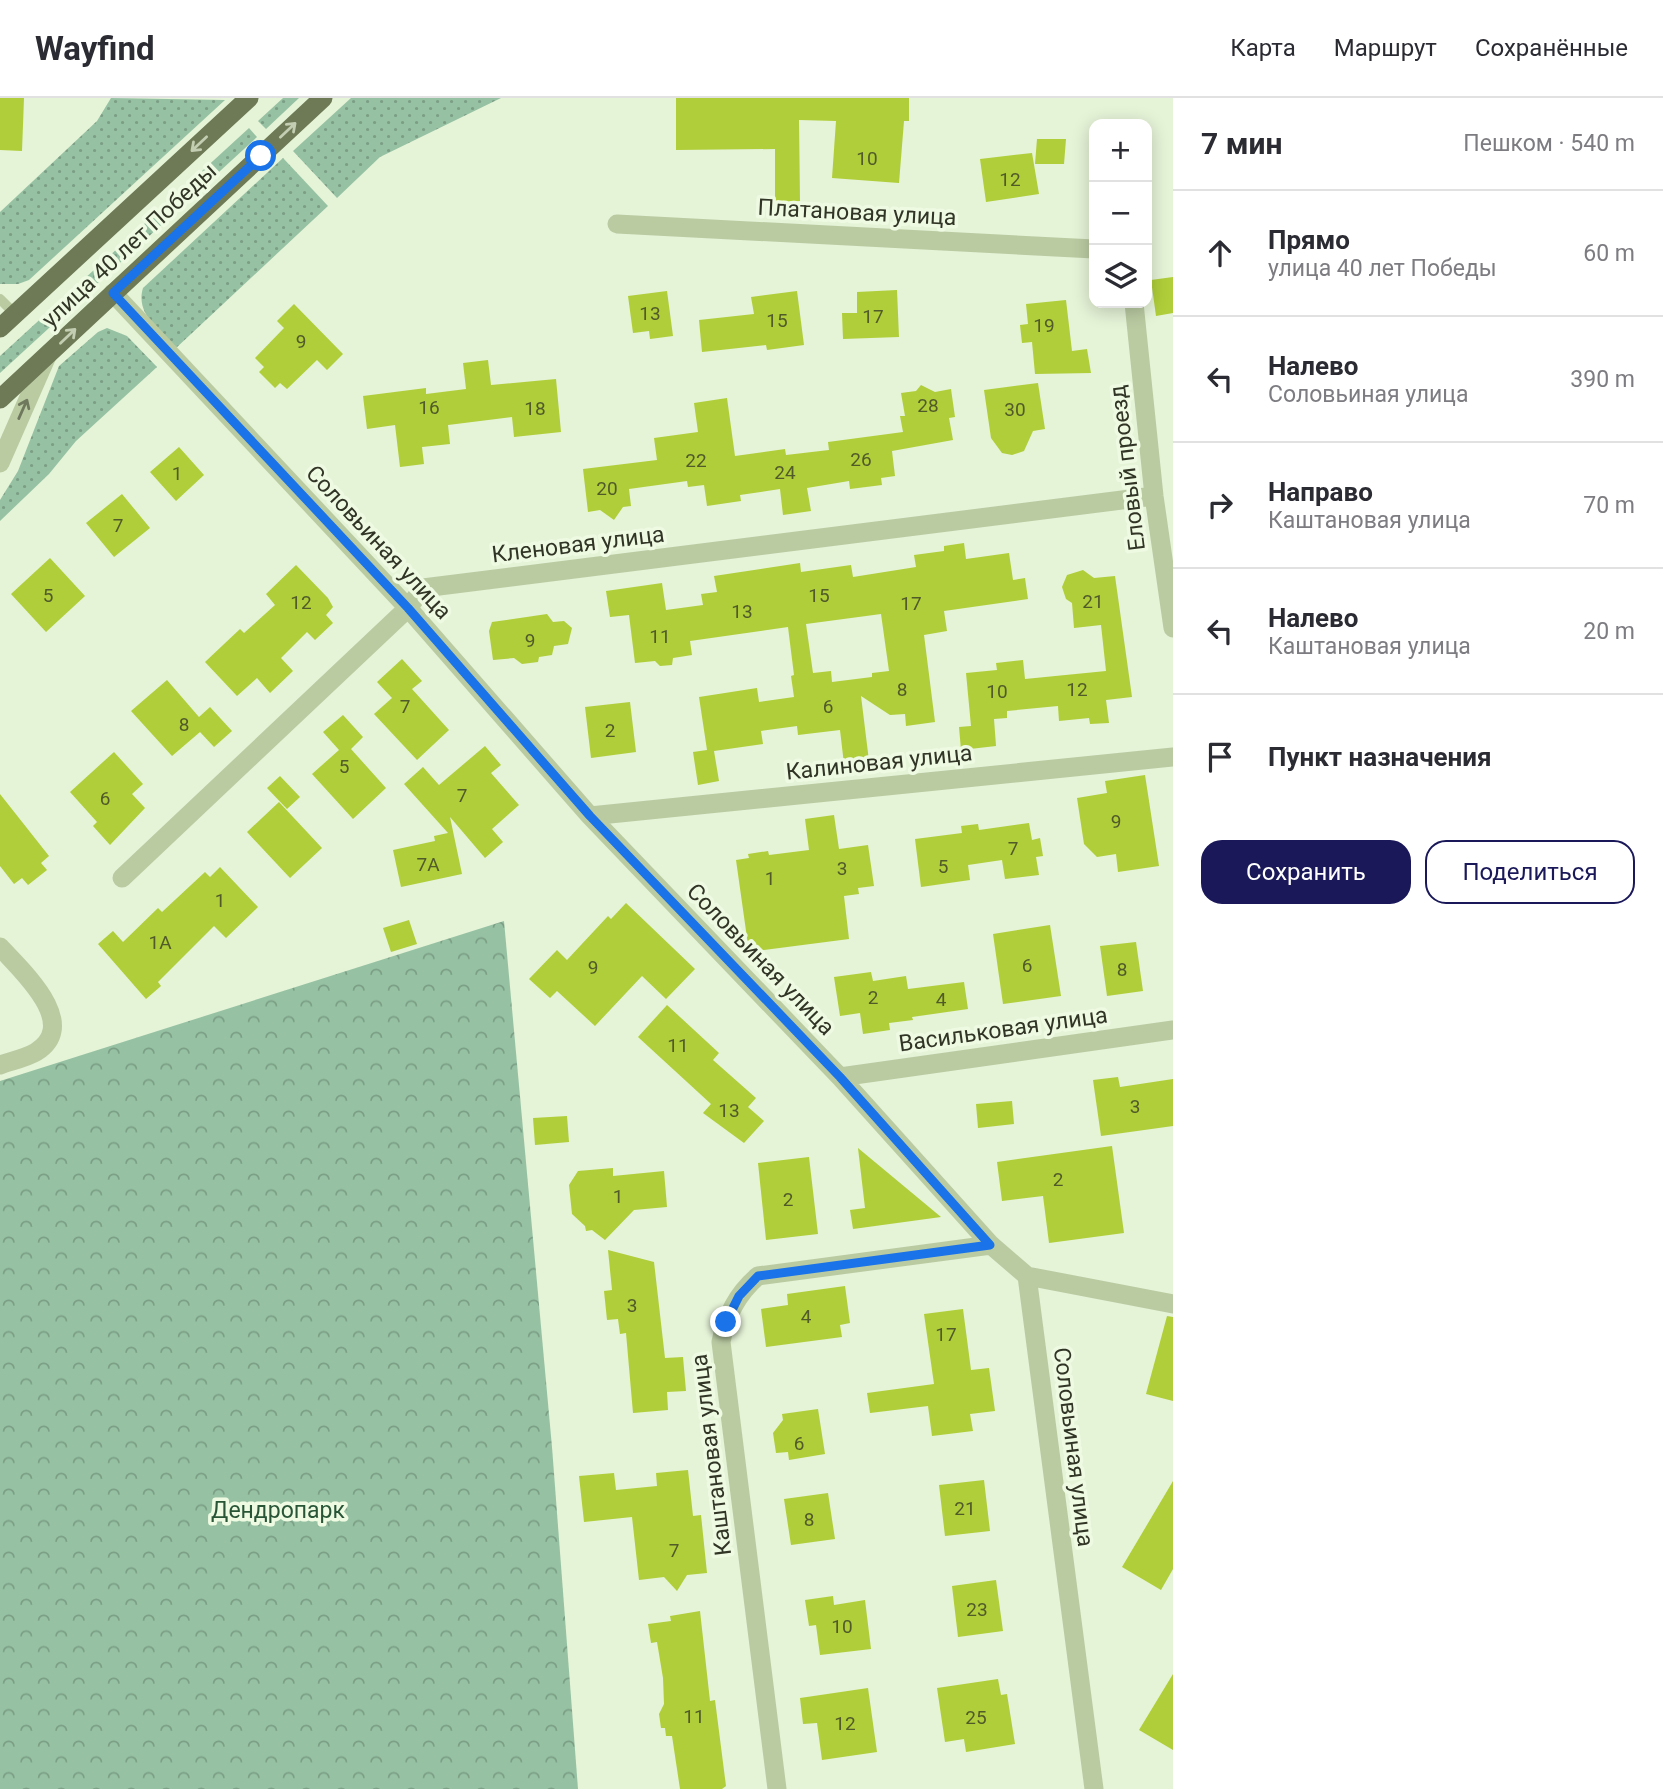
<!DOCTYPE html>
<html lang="ru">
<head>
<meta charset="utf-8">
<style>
	:root { --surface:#fff; --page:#f2f2f3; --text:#2b2b33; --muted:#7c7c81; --line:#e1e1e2; --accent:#1a1859 }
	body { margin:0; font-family:Roboto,sans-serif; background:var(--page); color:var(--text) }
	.controls { position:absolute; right:21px; top:21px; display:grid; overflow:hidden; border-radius:14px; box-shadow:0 4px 18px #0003 }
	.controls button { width:63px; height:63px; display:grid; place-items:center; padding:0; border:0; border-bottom:2px solid var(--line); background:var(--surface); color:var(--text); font:35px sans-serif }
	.stop { position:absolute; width:21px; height:21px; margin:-16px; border:5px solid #1a73e8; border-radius:50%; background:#fff }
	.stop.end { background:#1a73e8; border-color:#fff; box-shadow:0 2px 7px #0008 }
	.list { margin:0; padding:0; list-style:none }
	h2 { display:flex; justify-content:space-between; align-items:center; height:91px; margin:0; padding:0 28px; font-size:30px }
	h2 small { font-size:23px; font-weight:400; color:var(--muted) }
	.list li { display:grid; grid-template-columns:46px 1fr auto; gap:21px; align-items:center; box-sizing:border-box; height:126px; padding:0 28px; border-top:2px solid var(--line) }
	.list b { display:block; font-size:26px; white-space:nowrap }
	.list p { margin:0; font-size:23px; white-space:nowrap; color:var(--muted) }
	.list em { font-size:23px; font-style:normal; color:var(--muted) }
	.actions { display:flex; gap:14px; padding:21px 28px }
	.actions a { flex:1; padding:16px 0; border:2px solid var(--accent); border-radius:21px; text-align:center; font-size:24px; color:var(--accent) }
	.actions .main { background:var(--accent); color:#fff }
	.icon { flex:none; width:38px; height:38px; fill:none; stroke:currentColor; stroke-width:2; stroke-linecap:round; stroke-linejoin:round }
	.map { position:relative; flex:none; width:1173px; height:1691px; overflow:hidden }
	header { display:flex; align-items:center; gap:42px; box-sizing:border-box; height:98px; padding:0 35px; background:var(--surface); border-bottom:2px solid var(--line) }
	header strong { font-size:33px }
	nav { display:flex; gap:38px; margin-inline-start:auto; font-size:24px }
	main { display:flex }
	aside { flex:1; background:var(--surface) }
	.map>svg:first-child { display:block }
	.grass { fill:url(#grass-dots) }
	.park { fill:url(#park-crowns) }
	.building { fill:#b0ce39; fill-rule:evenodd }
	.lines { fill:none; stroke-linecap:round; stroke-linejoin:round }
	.service { stroke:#bacba2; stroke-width:10 }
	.minor { stroke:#bacba2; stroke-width:19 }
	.primary { stroke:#6e7955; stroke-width:19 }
	.oneway { stroke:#c2cdb1 }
	.oneway2 { stroke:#6f785d }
	.route { stroke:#1a73e8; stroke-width:9 }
	.labels { text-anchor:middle; stroke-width:7; stroke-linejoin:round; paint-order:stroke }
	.number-label { font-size:19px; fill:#515b2a }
	.street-label { font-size:23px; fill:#313525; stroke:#effae3 }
	.park-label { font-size:23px; fill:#275536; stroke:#effae3 }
</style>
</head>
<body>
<header>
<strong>Wayfind</strong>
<nav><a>Карта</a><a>Маршрут</a><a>Сохранённые</a></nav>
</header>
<main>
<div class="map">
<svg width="1173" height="1691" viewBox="0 0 1173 1691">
	<defs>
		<pattern id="grass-dots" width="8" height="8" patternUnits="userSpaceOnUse" patternTransform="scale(1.75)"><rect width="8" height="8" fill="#96c2a3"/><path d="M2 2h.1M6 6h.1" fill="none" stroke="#7b9e85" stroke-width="1.8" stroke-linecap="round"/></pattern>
		<pattern id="park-crowns" width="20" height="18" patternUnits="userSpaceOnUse" patternTransform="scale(1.75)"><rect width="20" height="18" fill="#96c2a3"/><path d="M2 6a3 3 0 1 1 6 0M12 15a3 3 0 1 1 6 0" fill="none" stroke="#7b9e85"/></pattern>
	</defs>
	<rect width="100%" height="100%" fill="#e5f3d7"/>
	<!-- grass -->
	<path class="grass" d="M111 0 225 2 29 182 18 186H0V114L97 23Z
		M283 0H299L266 31 258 23Z
		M351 0H501L380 59 337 100 293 53Z
		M249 30 257 39 0 275V258Z
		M283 60 328 108 176 250C160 233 135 216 143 190Z
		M107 230 127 238 157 269 76 343 49 376 0 423V402L18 373 59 268 98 234Z"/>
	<!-- park -->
	<path class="park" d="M504 823 552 1349 578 1691H0V983Z"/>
	<!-- building -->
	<path class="building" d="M0 0H24L22 53 0 52Z
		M676 0H909V23H904L899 85 832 80 836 23 799 22 800 103 775 104V51L676 52Z
		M1037 41H1066L1064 66H1035Z
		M1032 55 1039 96 986 104 980 61Z
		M1173 179V215L1156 218 1151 182Z
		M897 192 899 239 843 241 842 215H857V194Z
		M667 193 673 238 650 241 649 233 633 235 628 198Z
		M797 193 804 247 767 252 766 247 702 254 699 222 754 216 751 199Z
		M1066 202 1072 253 1087 251 1091 275 1035 276 1032 244 1022 245 1020 227 1028 226 1026 206Z
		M294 206 343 256 327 272 317 262 287 291 280 285 275 290 259 274 264 269 255 260 284 230 277 223Z
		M488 262 491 287 556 281 561 334 514 339 512 319 448 327 450 346 422 349 424 366 400 369 395 327 367 331 363 298 426 290V296L466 291 463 265Z
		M1038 285 1045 331 1033 333 1024 353 1012 357 1002 355 991 340 984 292Z
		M921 287 935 294 951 291 955 319 949 320 953 342 892 353 895 378 881 380 882 387 850 391 849 383 807 390 811 413 783 417 780 391 740 397 741 403 707 408 704 387 688 389 687 383 629 391 631 408 623 409 614 422 600 412 588 414 583 371 657 362 654 340 698 334 694 305 727 300 735 358 785 351 786 357 829 352 828 344 903 334 900 318H905L901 295 916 293Z
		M179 349 204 377 176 403 150 374Z
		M122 396 150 430 114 459 86 425Z
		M964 445 966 461 1009 455 1013 482 1025 480 1028 501 944 513 947 533 924 537 935 624 906 628 905 616 890 617 861 598 869 663 844 666 840 632 798 637 797 628 761 633 763 646 714 653 719 683 698 687 693 654 707 652 699 599 757 590 759 604 794 599 791 578 794 577 788 529 690 543 692 557 673 560 672 567 660 568 655 563 635 565 629 517 610 519 606 493 662 485 666 512 703 507 701 496 717 494 714 478 800 465 801 474 851 467 853 479 916 469 914 457 944 453V448ZM881 516 889 573 872 575V579L832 584 831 573 813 575 806 526Z
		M50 460 85 498 46 534 11 496Z
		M296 467 328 500 333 509 326 517 333 525 315 542 307 534 281 560 293 573 270 595 257 580 237 598 205 564 240 531 244 535 275 507 266 496Z
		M1083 472 1094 480 1115 478 1132 599 1106 602 1109 625 1090 626 1089 620 1059 623 1058 608 1007 613V620L994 621 996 648 961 652 959 629 971 628 966 575 997 572 996 565 1023 562 1025 581 1106 573 1101 527 1074 530 1072 505 1066 501 1062 489 1067 477Z
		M547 516 553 524 564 523 572 530 568 546 554 548 552 557 539 559 538 564 522 566 514 560 493 562 489 533 492 524Z
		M402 561 422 583 412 591 449 632 417 662 374 616 392 600 377 584Z
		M167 582 199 619 210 609 232 633 214 649 200 634 172 658 131 613Z
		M630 604 636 654 591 660 585 609Z
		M343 617 363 639 351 651 386 690 353 721 312 676 339 652 323 634Z
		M485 648 501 667 491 675 519 707 492 731 503 744 485 760 450 719 462 776 401 789 393 752 435 743 434 738 448 735 404 686 423 669 439 687Z
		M114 654 143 686 132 696 145 710 110 747 93 728 97 724 70 694Z
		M1145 677 1159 768 1118 774 1116 756 1097 759 1084 746 1077 700 1107 695 1105 683Z
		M280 678 300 699 287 711 267 690Z
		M0 696 49 758 41 765 47 772 28 787 22 780 14 786 0 768Z
		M279 704 322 750 290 780 247 734Z
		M834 717 839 751 868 747 874 788 858 790 859 796 844 798 849 841 749 854 736 762 749 760 748 756 768 753 769 757 809 752 805 721Z
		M1029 725 1032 742 1040 740 1043 758 1036 759 1039 777 1005 781 1002 762 968 767 970 782 921 789 915 741 962 735 961 728 978 726 979 732Z
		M220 769 258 809 226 840 214 828 158 884 161 888 146 901 98 846 113 833 123 844 158 810 162 814 205 774 210 779Z
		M626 805 695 871 666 901 642 878 595 928 557 893 550 900 529 881 557 852 567 862 608 818 611 821Z
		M409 822 417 846 391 854 383 830Z
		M1050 827 1061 898 1003 906 993 836Z
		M1136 844 1143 893 1107 898 1100 848Z
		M871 874 873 883 906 878 908 891 964 884 968 911 912 919 913 922 889 925 890 932 863 936 860 915 840 918 834 879Z
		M667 907 719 955 713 962 756 1000 748 1009 764 1023 744 1045 703 1015 711 1006 638 939Z
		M1118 979 1120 989 1173 981V1028L1101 1038 1093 982Z
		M1012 1003 1014 1026 978 1030 976 1006Z
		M567 1018 569 1044 535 1047 533 1020Z
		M1112 1048 1124 1135 1049 1145 1043 1098 1002 1103 997 1064Z
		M858 1050 941 1119 853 1131 850 1112 865 1110Z
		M809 1059 818 1136 766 1142 758 1065Z
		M613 1070V1078L664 1073 667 1109 634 1112 605 1142 592 1132 586 1133 585 1128 572 1116 569 1087 578 1073Z
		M608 1152 654 1164 665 1260 683 1259 686 1293 667 1294 668 1312 633 1315 626 1235 620 1236 618 1221 607 1222 604 1193 612 1192Z
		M845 1188 850 1225 840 1227 842 1239 766 1249 761 1211 788 1207 787 1196Z
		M963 1211 971 1272 989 1270 995 1313 970 1316 973 1333 932 1338 928 1308 870 1315 867 1295 934 1286 924 1216Z
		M1167 1218 1173 1219V1303L1146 1296Z
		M818 1311 825 1356 789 1362 788 1354 776 1355 773 1335 783 1322 782 1316Z
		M688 1372 693 1418 701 1417 707 1475 687 1477 677 1493 664 1479 639 1482 632 1419 584 1424 579 1378 614 1375 616 1392 657 1388 656 1375Z
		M984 1382 990 1433 945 1438 939 1387Z
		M1173 1383V1471L1161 1492 1122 1469Z
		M828 1395 835 1441 791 1447 784 1401Z
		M996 1482 1003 1533 958 1539 952 1488Z
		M833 1498 834 1507 865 1502 871 1551 820 1557 816 1527 809 1528 805 1502Z
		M700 1513 710 1603 715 1602 726 1688 722 1691H680L672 1638H666L665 1630H661L659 1616 664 1606 663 1580 657 1544 651 1545 648 1526 671 1523 670 1518Z
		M1173 1576V1652L1139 1632Z
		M998 1581 1001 1597 1007 1596 1015 1646 966 1654 964 1641 945 1644 937 1590Z
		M868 1590 877 1654 822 1662 817 1625 803 1626 800 1600Z"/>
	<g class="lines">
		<!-- service -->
		<path class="service" d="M0 201 15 216"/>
		<!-- minor -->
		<path class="minor" d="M617 126 1094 151
			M113 195 408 510 590 718 840 979 991 1147 1027 1178 1094 1691
			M1134 205 1154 398 1173 530
			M0 365 47 258
			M590 718 1173 659
			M122 780 408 510 423 490 1154 398
			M0 849C22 873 81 926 36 954 26 960 11 963 0 967
			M840 979 1173 932
			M1027 1178 1173 1206
			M777 1691 721 1244C726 1217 737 1196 758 1178L991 1147"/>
		<!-- primary -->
		<path class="primary" d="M0 230 249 0
			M0 301 323 0"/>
	</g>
	<!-- one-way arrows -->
	<defs><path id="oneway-shaft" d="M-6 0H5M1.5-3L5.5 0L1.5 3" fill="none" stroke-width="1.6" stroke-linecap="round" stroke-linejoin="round" transform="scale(1.75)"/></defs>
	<g class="oneway">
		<use href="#oneway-shaft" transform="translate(288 32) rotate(-43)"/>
		<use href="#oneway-shaft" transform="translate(199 46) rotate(137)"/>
		<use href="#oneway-shaft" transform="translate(68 238) rotate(-44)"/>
	</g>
	<use class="oneway2" href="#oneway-shaft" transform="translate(23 311) rotate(-66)"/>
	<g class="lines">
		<!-- route -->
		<path class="route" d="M261 58 113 195 408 510 590 718 840 979 990 1147 758 1178 739 1198 726 1224"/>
	</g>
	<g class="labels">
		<!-- number labels -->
		<g class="number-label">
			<text x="867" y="67">10</text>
			<text x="1010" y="88">12</text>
			<text x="650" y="222">13</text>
			<text x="873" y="225">17</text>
			<text x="777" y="229">15</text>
			<text x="1044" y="234">19</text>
			<text x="301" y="250">9</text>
			<text x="928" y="314">28</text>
			<text x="429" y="316">16</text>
			<text x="535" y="317">18</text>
			<text x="1015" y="318">30</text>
			<text x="861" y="368">26</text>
			<text x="696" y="369">22</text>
			<text x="785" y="381">24</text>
			<text x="177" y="382">1</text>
			<text x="607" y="397">20</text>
			<text x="118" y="434">7</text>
			<text x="48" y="504">5</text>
			<text x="819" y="504">15</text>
			<text x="1093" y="510">21</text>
			<text x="301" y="511">12</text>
			<text x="911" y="512">17</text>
			<text x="742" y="520">13</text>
			<text x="660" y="545">11</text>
			<text x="530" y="549">9</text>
			<text x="902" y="598">8</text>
			<text x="1077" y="598">12</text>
			<text x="997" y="600">10</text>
			<text x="405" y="615">7</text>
			<text x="828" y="615">6</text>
			<text x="184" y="633">8</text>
			<text x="610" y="639">2</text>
			<text x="344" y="675">5</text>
			<text x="462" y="704">7</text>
			<text x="105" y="707">6</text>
			<text x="1116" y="730">9</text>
			<text x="1013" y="757">7</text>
			<text x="428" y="773">7А</text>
			<text x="943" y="775">5</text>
			<text x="842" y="777">3</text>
			<text x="770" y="787">1</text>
			<text x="220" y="809">1</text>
			<text x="160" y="851">1А</text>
			<text x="1027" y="874">6</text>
			<text x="593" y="876">9</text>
			<text x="1122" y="878">8</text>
			<text x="873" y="906">2</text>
			<text x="941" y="908">4</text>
			<text x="678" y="954">11</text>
			<text x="1135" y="1015">3</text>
			<text x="729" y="1019">13</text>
			<text x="1058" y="1088">2</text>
			<text x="618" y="1105">1</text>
			<text x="788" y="1108">2</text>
			<text x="632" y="1214">3</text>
			<text x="806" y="1225">4</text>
			<text x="946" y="1243">17</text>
			<text x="799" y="1352">6</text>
			<text x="965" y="1417">21</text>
			<text x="809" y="1428">8</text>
			<text x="674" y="1459">7</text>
			<text x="977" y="1518">23</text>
			<text x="842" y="1535">10</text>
			<text x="694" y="1625">11</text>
			<text x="976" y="1626">25</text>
			<text x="845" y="1632">12</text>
		</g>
		<!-- street labels -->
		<g class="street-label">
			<text transform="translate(857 114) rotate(3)" y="8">Платановая улица</text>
			<text transform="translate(129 147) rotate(-43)" y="8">улица 40 лет Победы</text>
			<text transform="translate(1127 370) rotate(-97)" y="8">Еловый проезд</text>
			<text transform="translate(379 444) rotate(47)" y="8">Соловьиная улица</text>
			<text transform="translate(578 446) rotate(-7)" y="8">Кленовая улица</text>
			<text transform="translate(879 664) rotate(-6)" y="8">Калиновая улица</text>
			<text transform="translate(761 861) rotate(46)" y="8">Соловьиная улица</text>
			<text transform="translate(1003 931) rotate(-8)" y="8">Васильковая улица</text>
			<text transform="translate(1074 1349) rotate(83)" y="8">Соловьиная улица</text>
			<text transform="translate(711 1357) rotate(-97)" y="8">Каштановая улица</text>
		</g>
		<!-- park labels -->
		<g class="park-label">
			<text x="278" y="1420">Дендропарк</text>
		</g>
	</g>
</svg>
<div class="controls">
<button>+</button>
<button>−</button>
<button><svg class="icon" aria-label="layers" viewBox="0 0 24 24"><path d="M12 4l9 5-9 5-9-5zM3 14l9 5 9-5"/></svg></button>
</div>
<div class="stop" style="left:261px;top:58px"></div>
<div class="stop end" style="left:726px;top:1224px"></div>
</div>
<aside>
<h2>7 мин<small>Пешком · 540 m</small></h2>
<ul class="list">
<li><svg class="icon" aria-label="ahead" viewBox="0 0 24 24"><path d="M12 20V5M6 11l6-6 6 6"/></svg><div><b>Прямо</b><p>улица 40 лет Победы</p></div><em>60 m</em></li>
<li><svg class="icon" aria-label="left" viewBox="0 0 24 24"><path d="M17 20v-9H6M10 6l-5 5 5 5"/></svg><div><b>Налево</b><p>Соловьиная улица</p></div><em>390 m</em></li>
<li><svg class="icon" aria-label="right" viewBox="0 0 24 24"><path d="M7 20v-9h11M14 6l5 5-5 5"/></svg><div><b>Направо</b><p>Каштановая улица</p></div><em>70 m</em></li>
<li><svg class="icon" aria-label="left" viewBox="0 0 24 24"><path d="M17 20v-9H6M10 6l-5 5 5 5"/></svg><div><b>Налево</b><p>Каштановая улица</p></div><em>20 m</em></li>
<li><svg class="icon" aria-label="arrive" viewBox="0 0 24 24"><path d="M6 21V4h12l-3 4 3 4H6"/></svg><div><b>Пункт назначения</b></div></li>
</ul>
<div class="actions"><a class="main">Сохранить</a><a>Поделиться</a></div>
</aside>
</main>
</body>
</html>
